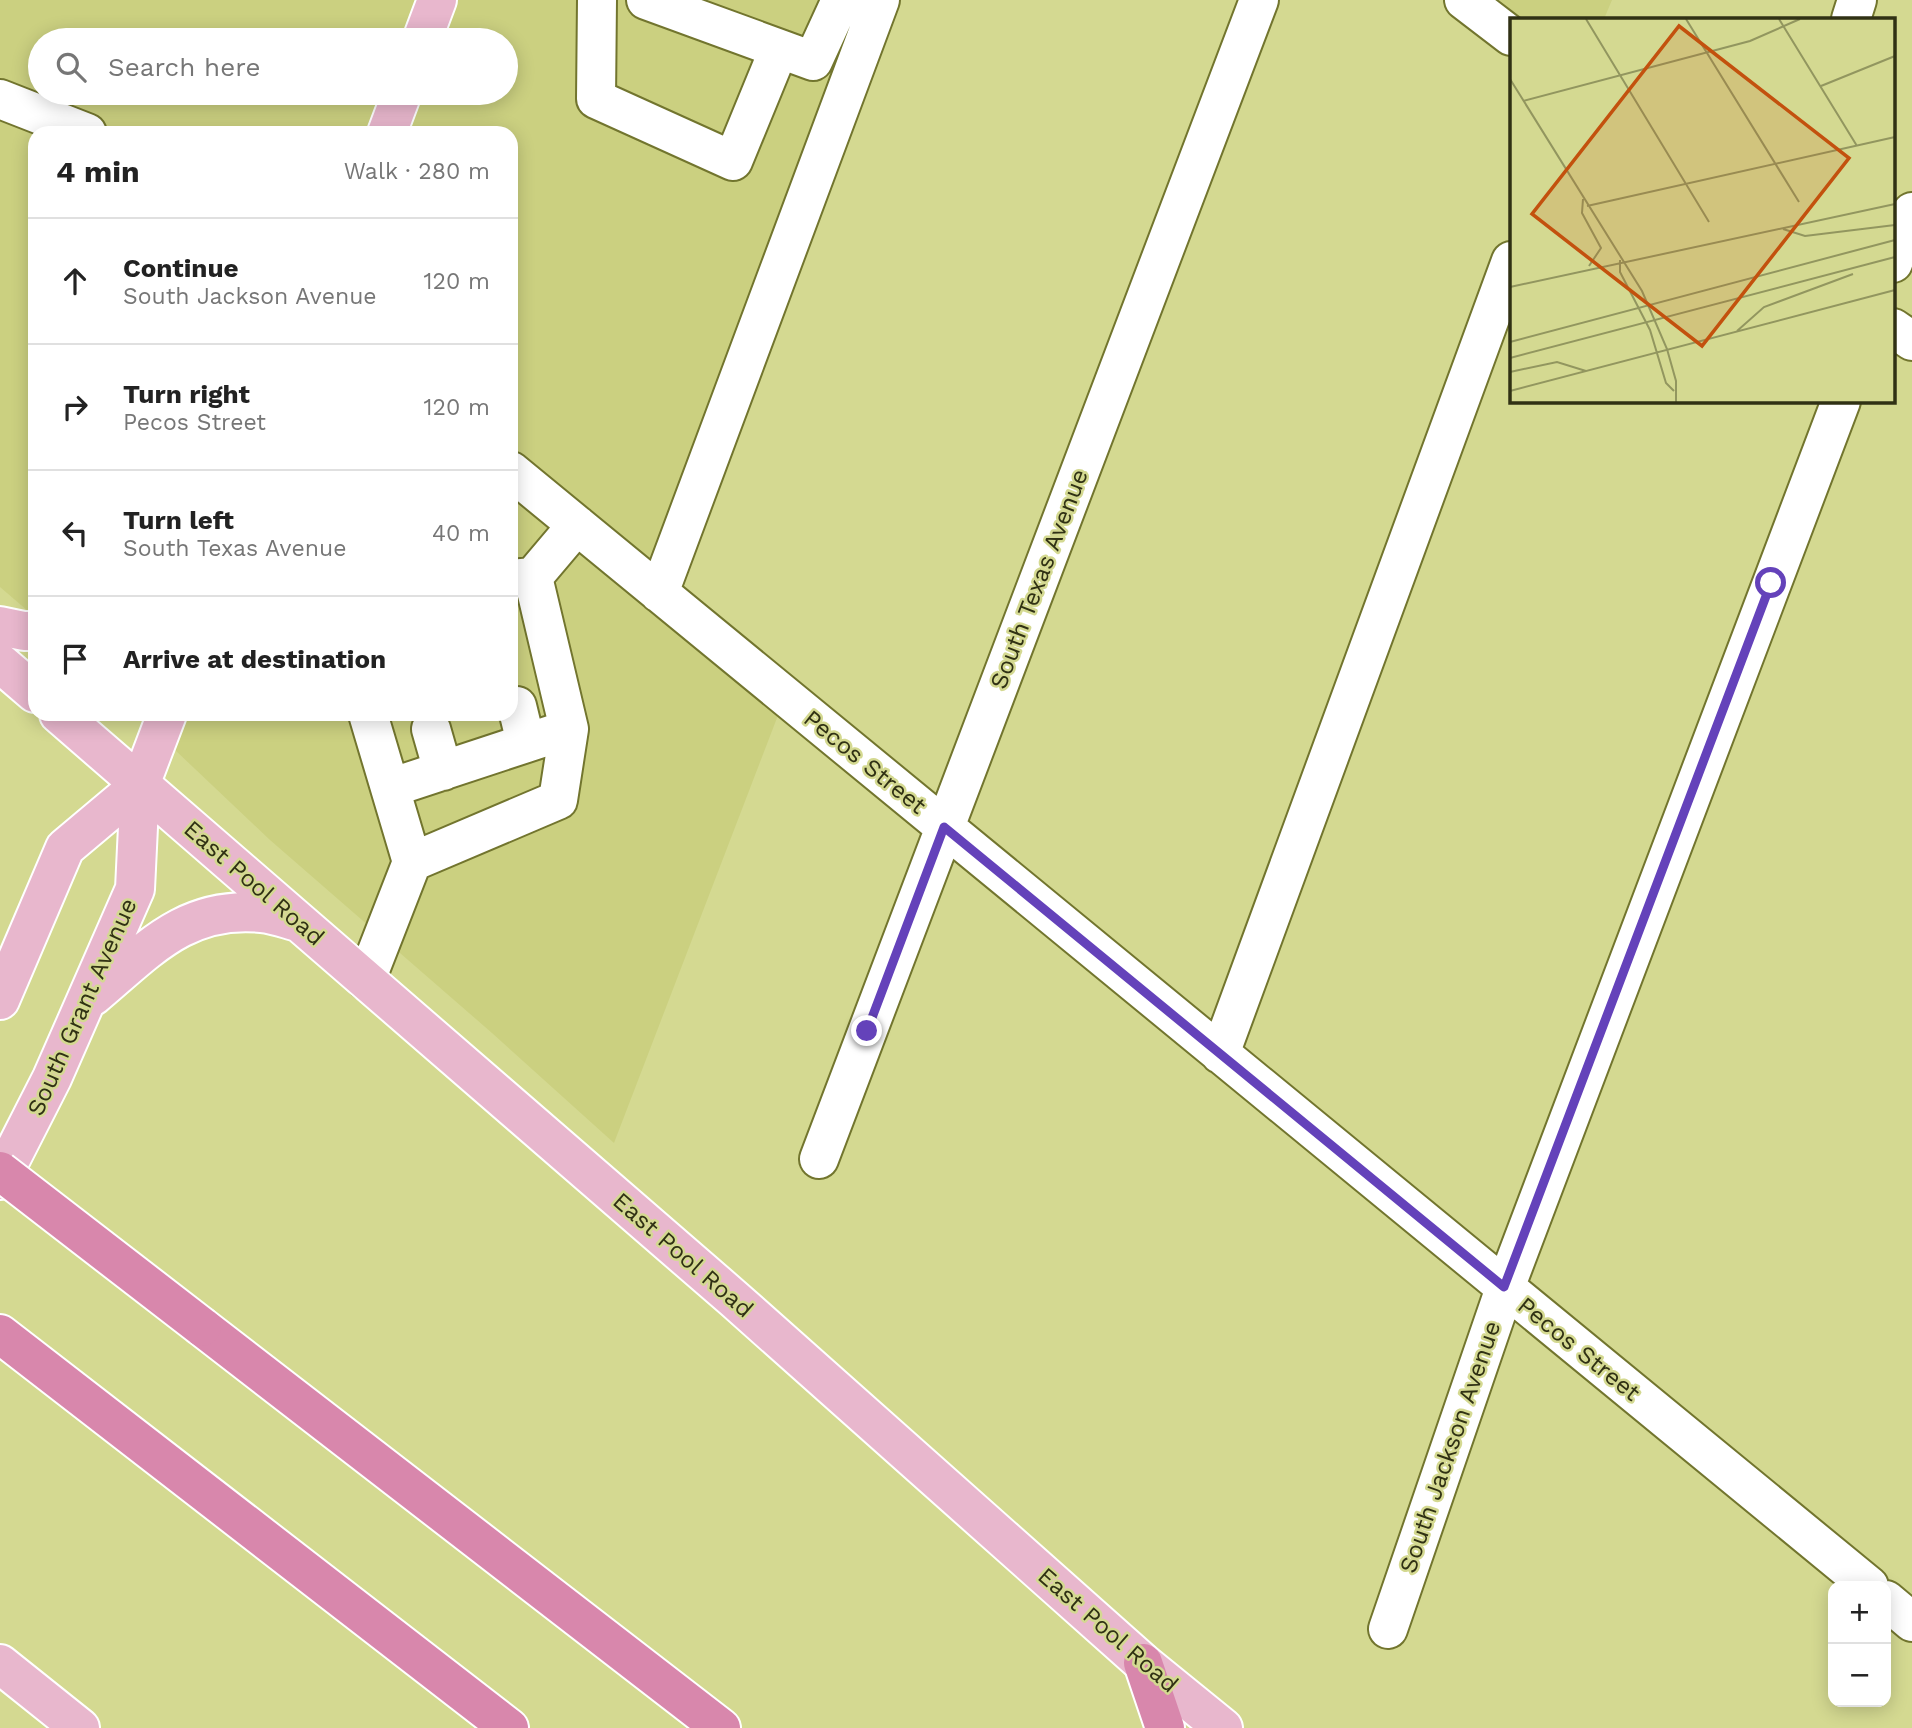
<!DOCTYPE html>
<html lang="en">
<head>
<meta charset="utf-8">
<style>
	:root { --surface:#fff; --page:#f2f2f2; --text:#222; --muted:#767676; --line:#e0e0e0 }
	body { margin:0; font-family:"Work Sans",sans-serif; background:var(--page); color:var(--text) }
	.controls { position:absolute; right:21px; bottom:21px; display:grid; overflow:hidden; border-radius:14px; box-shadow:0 4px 18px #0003 }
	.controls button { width:63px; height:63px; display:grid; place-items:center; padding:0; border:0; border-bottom:2px solid var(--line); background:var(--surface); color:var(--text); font:35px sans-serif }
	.stop { position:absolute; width:21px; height:21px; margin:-16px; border:5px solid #6442ba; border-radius:50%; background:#fff }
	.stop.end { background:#6442ba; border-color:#fff; box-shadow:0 2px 7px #0008 }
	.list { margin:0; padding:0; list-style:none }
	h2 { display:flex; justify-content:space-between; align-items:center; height:91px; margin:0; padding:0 28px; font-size:30px }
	h2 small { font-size:23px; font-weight:400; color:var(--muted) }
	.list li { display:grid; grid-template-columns:46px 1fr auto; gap:21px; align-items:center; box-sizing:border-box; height:126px; padding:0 28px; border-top:2px solid var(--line) }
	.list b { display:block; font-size:26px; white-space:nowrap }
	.list p { margin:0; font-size:23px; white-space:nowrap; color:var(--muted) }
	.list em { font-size:23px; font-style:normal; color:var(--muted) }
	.icon { flex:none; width:38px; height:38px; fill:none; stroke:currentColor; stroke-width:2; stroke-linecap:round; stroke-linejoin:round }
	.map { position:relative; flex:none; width:1912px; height:1728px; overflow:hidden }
	.search { position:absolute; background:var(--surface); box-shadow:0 4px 18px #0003; left:28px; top:28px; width:490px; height:77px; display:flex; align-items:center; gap:18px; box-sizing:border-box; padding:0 24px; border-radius:38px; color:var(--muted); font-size:26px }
	.panel { position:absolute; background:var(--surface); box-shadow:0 4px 18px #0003; left:28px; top:126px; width:490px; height:595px; border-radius:21px }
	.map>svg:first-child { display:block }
	.built { fill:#cbd080; fill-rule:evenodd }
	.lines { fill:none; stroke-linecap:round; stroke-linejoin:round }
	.minor-casing { stroke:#72752e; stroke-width:42 }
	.major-casing { stroke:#fff; stroke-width:42 }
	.highway-casing { stroke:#fff; stroke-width:42 }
	.minor { stroke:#fff; stroke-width:38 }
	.major { stroke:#e8b7cd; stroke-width:38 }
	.highway { stroke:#d887ac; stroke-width:38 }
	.highway-bridge-casing { stroke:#fff; stroke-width:42; stroke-linecap:butt }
	.highway-bridge { stroke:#d887ac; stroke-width:38 }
	.route { stroke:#6442ba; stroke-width:9 }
	.labels { text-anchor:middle; stroke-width:5; stroke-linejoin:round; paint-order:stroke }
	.street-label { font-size:24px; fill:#303114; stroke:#d4d991 }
	.inset-road { fill:none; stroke:#92965f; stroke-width:2 }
	.view { fill:#c3510e; fill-opacity:0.15; stroke:#c3510e; stroke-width:3.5 }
	.inset-edge { fill:none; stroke:#303114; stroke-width:3.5 }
</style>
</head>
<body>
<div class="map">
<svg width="1912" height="1728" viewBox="0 0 1912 1728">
	<rect width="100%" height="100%" fill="#d4d991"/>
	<!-- built -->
	<path class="built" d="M0 0H883L657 591 785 697 614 1143 492 1033 270 840 137 714H511V133H35V617L0 587ZM40 40H506V93H40Z
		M1461 0H1612L1604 19H1511Z"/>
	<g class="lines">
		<defs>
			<path id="minor" d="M597 0 596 99 733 161 779 49
				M646 0 813 61 841 0
				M1464 0 1511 36
				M1851 19 1857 0
				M0 99 87 133
				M1893 263 1912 212
				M1893 328 1912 341
				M511 471 1869 1586
				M511 579 533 577 577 525
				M659 593 880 0
				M517 706 526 743
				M431 729 443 771
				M390 788 569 729
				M412 862 558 800 569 729 533 577
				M366 980 412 862 368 714
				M1220 1054 1511 261
				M819 1159 1259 0
				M1886 1600 1912 1622
				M1388 1629 1505 1288 1841 401"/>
			<path id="major" d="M422 40 437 0
				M387 133 402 93
				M0 626 24 631H35
				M0 663 35 693
				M59 714 734 1299 1143 1663 1223 1728
				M93 996C147 951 185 905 262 913 274 914 287 919 298 922
				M0 1000 65 848 140 785
				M0 1180 52 1078 135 889 140 785 167 714
				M0 1664 80 1728"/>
			<path id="highway" d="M202 1327 721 1728
				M0 1334 509 1728
				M1143 1663 1165 1728"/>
		</defs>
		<!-- minor casing -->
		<use href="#minor" class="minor-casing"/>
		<!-- major casing -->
		<use href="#major" class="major-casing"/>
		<!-- highway casing -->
		<use href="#highway" class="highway-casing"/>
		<!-- minor -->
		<use href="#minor" class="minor"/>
		<!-- major -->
		<use href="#major" class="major"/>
		<!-- highway -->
		<use href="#highway" class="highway"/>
		<defs>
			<path id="highway-bridge" d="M0 1171 202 1327"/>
		</defs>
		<!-- highway-bridge casing -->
		<use href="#highway-bridge" class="highway-bridge-casing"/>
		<!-- highway-bridge -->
		<use href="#highway-bridge" class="highway-bridge"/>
	</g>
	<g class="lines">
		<!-- route -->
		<path class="route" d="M867 1031 944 827 1504 1287 1771 583"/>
	</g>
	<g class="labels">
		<!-- street labels -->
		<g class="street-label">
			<text transform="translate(1039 579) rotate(-69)" y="8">South Texas Avenue</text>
			<text transform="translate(865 762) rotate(39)" y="8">Pecos Street</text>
			<text transform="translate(254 883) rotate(41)" y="8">East Pool Road</text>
			<text transform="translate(82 1007) rotate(-66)" y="8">South Grant Avenue</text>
			<text transform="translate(683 1255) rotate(41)" y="8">East Pool Road</text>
			<text transform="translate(1579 1349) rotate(39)" y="8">Pecos Street</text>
			<text transform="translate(1450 1447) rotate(-71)" y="8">South Jackson Avenue</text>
			<text transform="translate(1108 1630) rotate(41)" y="8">East Pool Road</text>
		</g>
	</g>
	<!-- overview -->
	<g transform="translate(1510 18)">
		<rect width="385" height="385" fill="#d4d991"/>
		<path class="inset-road" d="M76 1 199 204M176 1 289 184M269 1 347 128M0 61 132 273 157 331 166 363V384M311 68 385 38M13 83 240 23 290 1M73 181 72 195 91 230 79 248M77 188 385 119M273 211 295 218 385 207M110 242V254L140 312 156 365 164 373M0 269 385 186M227 313 254 289 343 256M0 324 385 222M0 340 385 239M0 354 47 344 76 353M0 373 385 272"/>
		<path class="view" d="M169 8 339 140 192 328 22 196Z"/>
		<rect width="385" height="385" class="inset-edge"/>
	</g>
</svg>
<div class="controls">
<button>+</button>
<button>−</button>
</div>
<div class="stop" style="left:1771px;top:583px"></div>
<div class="stop end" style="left:867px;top:1031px"></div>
<div class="search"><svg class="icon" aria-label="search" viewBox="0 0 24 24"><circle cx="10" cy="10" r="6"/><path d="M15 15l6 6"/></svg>Search here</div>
<section class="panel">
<h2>4 min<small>Walk · 280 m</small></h2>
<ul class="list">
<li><svg class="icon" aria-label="ahead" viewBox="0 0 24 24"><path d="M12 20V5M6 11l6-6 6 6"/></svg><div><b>Continue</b><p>South Jackson Avenue</p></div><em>120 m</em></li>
<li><svg class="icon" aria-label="right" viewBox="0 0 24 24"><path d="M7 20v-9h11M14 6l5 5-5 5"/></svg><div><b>Turn right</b><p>Pecos Street</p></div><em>120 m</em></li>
<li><svg class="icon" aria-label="left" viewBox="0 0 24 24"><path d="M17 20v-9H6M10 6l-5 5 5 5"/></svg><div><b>Turn left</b><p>South Texas Avenue</p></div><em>40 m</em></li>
<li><svg class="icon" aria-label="arrive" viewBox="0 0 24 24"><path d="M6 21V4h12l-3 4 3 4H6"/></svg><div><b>Arrive at destination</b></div></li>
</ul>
</section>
</div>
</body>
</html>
